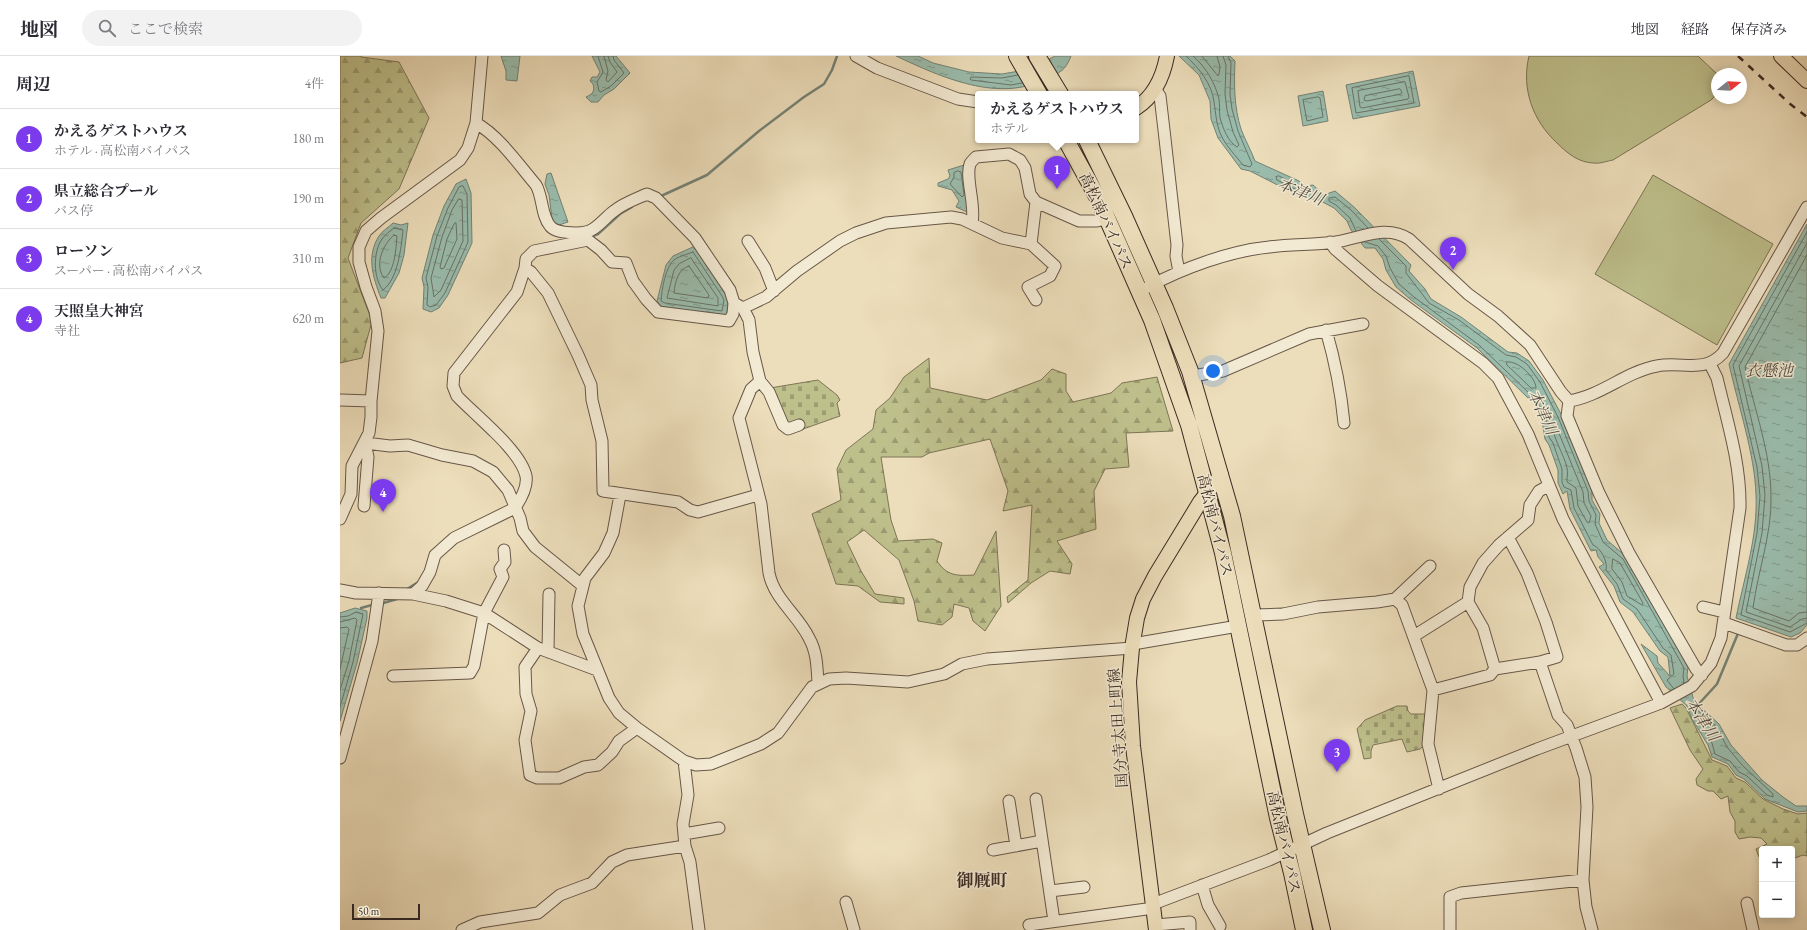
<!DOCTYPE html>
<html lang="ja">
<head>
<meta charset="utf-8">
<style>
	:root { --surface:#fff; --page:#f2f2f3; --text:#2b2b33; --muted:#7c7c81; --line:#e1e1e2; --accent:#7c3aed }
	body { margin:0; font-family:"EB Garamond","Noto Serif JP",serif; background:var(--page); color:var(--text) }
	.controls { position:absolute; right:12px; bottom:12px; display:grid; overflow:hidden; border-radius:4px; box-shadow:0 2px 10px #0003 }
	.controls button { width:36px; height:36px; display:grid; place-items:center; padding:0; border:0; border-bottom:1px solid var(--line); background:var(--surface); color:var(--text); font:20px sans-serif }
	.compass { position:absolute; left:1371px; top:12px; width:36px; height:36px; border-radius:50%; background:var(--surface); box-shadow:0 2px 10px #0003; rotate:72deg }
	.scale { position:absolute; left:12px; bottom:10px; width:68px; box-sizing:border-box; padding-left:4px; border:2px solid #3a2a22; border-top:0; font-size:11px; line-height:14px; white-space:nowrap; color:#3a2a22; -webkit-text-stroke:3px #f3ead3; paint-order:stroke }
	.you { position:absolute; left:873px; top:315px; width:14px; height:14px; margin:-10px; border:3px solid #fff; border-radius:50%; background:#1a73e8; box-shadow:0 0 0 6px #1a73e833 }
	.badge { display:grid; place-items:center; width:26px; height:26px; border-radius:50%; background:var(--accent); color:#fff; font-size:13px; font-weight:700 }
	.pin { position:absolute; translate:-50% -33px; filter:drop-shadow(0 1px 2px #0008) }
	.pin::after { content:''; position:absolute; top:21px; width:14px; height:12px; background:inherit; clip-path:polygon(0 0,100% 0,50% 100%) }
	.popup { position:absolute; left:635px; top:35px; width:164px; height:52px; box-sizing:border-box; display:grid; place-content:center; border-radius:4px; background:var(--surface); filter:drop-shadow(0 1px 3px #0005); font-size:13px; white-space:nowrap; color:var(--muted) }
	.popup b { font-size:15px; color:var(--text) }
	.popup::after { content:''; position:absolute; left:50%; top:100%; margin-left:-8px; border:8px solid transparent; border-top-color:var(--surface) }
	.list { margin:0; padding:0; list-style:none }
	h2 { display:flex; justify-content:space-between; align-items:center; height:52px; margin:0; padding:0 16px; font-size:17px }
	h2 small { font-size:13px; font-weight:400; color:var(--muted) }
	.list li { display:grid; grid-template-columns:26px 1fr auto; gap:12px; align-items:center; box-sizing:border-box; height:60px; padding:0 16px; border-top:1px solid var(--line) }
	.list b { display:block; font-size:15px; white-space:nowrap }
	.list p { margin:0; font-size:13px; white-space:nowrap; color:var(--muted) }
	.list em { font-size:13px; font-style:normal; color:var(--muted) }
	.icon { flex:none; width:22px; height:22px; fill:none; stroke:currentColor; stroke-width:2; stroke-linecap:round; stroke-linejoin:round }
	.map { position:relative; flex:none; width:1467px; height:874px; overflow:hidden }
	header { display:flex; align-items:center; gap:24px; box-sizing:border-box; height:56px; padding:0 20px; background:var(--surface); border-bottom:1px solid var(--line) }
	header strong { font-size:19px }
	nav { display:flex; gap:22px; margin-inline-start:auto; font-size:14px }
	.search { width:280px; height:36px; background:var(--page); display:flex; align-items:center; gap:10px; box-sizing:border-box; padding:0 14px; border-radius:22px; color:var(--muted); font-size:15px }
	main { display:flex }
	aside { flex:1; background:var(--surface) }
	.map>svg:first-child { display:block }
	.grass { fill:#bec08c; stroke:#7c7557 }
	.forest { fill:url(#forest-firs); stroke:#7c7557 }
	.cemetery { fill:url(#cemetery-stones); stroke:#7c7557 }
	.water { fill:url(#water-ripples); stroke:#748275 }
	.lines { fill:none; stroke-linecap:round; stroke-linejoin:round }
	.shore { stroke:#6a7367; stroke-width:1 }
	.stream { stroke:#748275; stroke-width:2.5 }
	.minor-casing { stroke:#675748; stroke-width:13 }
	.major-casing { stroke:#3a2a22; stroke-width:16 }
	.highway-casing { stroke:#3a2a22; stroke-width:18 }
	.minor { stroke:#f3ead3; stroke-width:11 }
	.major { stroke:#eddebb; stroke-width:14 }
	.highway { stroke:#eddebb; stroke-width:16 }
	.rail { stroke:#3a2a22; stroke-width:2.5; stroke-dasharray:7 7; stroke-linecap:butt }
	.labels { text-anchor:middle; stroke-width:3; stroke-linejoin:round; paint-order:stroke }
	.street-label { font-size:15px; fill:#3a2a22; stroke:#f3ead3 }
	.water-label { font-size:16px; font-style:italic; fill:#524e44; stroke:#f3ead3 }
	.quarter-label { font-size:17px; font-weight:bold; fill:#3a2a22; stroke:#f3ead3 }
</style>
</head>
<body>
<header>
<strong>地図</strong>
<div class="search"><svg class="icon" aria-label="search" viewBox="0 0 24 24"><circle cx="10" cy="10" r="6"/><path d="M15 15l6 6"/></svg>ここで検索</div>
<nav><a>地図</a><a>経路</a><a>保存済み</a></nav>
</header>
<main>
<aside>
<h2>周辺<small>4件</small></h2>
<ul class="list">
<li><span class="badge">1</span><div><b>かえるゲストハウス</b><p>ホテル · 高松南バイパス</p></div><em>180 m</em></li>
<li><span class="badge">2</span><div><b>県立総合プール</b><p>バス停</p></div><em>190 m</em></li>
<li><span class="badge">3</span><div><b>ローソン</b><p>スーパー · 高松南バイパス</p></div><em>310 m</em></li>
<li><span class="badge">4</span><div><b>天照皇大神宮</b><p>寺社</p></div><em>620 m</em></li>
</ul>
</aside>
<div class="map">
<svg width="1467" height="874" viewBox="0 0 1467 874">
	<defs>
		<pattern id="forest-firs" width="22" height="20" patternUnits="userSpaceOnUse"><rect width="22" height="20" fill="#bec08c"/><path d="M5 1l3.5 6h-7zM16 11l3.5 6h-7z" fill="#9b9c72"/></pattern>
		<pattern id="cemetery-stones" width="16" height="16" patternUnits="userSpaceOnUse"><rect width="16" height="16" fill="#bec08c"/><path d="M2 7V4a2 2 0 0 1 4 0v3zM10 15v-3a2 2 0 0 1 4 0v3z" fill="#9b9c72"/></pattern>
		<pattern id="water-ripples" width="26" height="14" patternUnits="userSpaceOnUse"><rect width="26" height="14" fill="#9abcac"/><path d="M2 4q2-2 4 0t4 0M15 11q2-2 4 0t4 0" fill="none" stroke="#7f998c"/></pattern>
	</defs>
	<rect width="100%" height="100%" fill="#eddebb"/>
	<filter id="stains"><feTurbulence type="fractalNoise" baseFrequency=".005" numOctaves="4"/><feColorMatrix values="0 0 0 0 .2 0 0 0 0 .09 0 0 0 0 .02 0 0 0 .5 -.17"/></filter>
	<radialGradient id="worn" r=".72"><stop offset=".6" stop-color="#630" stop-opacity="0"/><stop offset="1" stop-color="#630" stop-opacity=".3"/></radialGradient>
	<!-- grass -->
	<path class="grass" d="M1189 0H1358L1377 18C1376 27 1380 37 1371 44L1273 104C1267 105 1260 108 1254 107 1239 107 1227 97 1217 87 1193 65 1181 33 1189 0Z
		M1313 119 1433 188 1377 289 1255 218Z"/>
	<!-- forest -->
	<path class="forest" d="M0 0H21V1L59 6 89 62 59 133 21 167 8 202 32 265 22 302 0 307Z
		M589 302 590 332 647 344 701 324 712 313 726 318V335L733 346 771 337 782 327 817 321 833 375 786 377 789 411 765 413 754 435 756 473 717 485 732 508 730 518 710 515 691 527 668 547 667 541 688 524 692 449 663 455 668 435 650 383 589 397 582 401H541L551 464 558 485 593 483 602 487 597 505C607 520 617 520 634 519L656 475 661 550 645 575 633 565 629 552 614 548 612 561 602 569 578 565 574 545 559 504 524 474 507 486 521 515 535 538 564 542V548L540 546 518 530 496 528 472 458 501 444 497 413 506 394 533 373 536 354 550 342 564 321Z
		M1342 648 1346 652 1372 704 1387 710 1396 722 1405 726 1423 743 1443 753 1458 758 1467 757V800L1463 799 1452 803V793H1422V802L1419 801 1416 793 1427 788 1421 782 1410 781 1399 783 1395 776V765L1390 756 1388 740 1381 743 1373 735H1368L1357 729 1356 723 1363 713 1350 694 1330 652Z"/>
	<!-- cemetery -->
	<path class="cemetery" d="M478 324 497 339 500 344 497 347 500 360 449 378 430 332Z
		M1057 650H1067L1068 655 1071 658H1087L1086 688 1080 693 1067 696 1062 683 1033 689 1031 695V702L1024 703 1017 673 1025 664Z"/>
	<!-- water -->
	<path class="water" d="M161 0H180L177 25 166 24V15Z
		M252 0H276L290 17 274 33 264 39 258 46H251L246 41C253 38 255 35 253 28L250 25 252 21H257L260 16Z
		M556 0H578L593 7 629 16 662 18 691 13 715 0H731C729 5 726 12 721 15 718 18 712 20 708 22 659 48 601 21 556 0Z
		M839 0H890L895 5C894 28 894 51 901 73 905 84 911 94 915 105L959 125 965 130 973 129 984 139 995 135 1014 151 1071 209 1069 215 1085 233 1091 243 1121 261 1168 296 1177 297 1189 305 1203 324 1222 360 1252 435V444L1260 458 1259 467 1267 484 1282 497 1286 499 1348 611 1347 620 1354 645 1379 668 1391 689 1422 724 1443 741 1456 750H1467V755L1458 756 1425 743 1404 723 1396 719 1388 708 1372 701 1368 689 1352 663 1347 650 1326 631 1301 588 1317 600 1318 607 1330 620 1328 601 1320 595 1293 556 1280 546 1274 530 1259 511 1264 508 1258 501 1256 494 1251 495 1230 453 1227 435 1223 438 1218 427V414L1209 389 1205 383 1200 351 1195 342H1188L1137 292 1071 244 1056 231 1046 214 1043 203 1035 192H1025L1011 174 1007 165 994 152 979 144 961 141 910 115 901 113 878 82 871 63 870 45 859 19Z
		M1073 15 1080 50 1013 63 1006 29Z
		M983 35 988 65 963 70 958 40Z
		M624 109 629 150 627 156 616 151 619 145 612 134 598 130V127L608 123 610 120 608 114Z
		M211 117 228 166 219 169 215 168 212 162 209 139 205 128 207 118Z
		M126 123 131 137 132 187 108 239 99 252 91 256 83 253 84 231 82 222 93 179 104 150 116 128Z
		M53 167 61 169 68 167 64 199 59 217 45 242H41C33 222 26 200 39 180 42 175 49 171 53 167Z
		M1467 168V569L1460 577 1451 581 1396 562C1404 522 1418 480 1416 439 1415 399 1398 349 1389 308Z
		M355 190 386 238 388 243 387 257 384 260 324 251 321 250 317 245 326 209 333 200Z
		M15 552 27 555V562L17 607 0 665V557Z"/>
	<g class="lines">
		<!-- shore -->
		<path class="shore" d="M258 0 263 16 257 26 259 35 261 36 271 30 284 17 274 4 273 0
			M264 0 268 15 266 24 268 26 277 16 270 6 268 0
			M846 0C859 12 872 28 874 46 876 58 876 68 881 79 886 90 896 100 903 109L910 111 912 108 898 75 892 53 890 38 891 7 888 0
			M853 0C866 11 875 27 879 43 880 49 879 56 880 62 883 72 888 86 897 91L899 89 893 76 887 54 885 38 886 9 883 0
			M862 0 878 20 879 18 880 11 877 0
			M678 19 662 22 631 21 630 23 631 24 671 29 682 27
			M1069 20 1074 47 1016 57 1012 32Z
			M1065 26 1069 41 1068 43 1022 52 1020 51 1018 35Z
			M1060 33 1062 36 1061 38 1027 45 1024 44 1025 40Z
			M978 41 980 42 983 61 967 65 963 44Z
			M618 115 621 116 624 139 622 141 610 128 614 121V117Z
			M939 120 956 129 959 133 957 134 937 124 936 121Z
			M123 130 127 138 128 186 105 237 96 249 90 251 87 249 88 231 86 222 97 180 108 152 119 131Z
			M119 143 122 144 123 185 101 234 94 241 91 222 102 181 112 154Z
			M116 167 117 183 104 212 101 213 100 211 107 183 114 168Z
			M54 172 63 174C61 192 58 223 43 234 33 222 33 196 42 183 45 179 50 175 54 172Z
			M1016 175 1010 162 996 149 989 145V142L995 141 1011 154 1028 172
			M1467 176 1393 309 1417 411 1420 440 1417 477 1401 559 1450 576 1467 567
			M54 179 57 180C56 192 55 216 44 222 34 209 43 188 54 179Z
			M1039 183 1066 210V217L1089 247 1119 264 1166 299 1176 301 1187 308 1200 326 1218 361 1248 435 1249 445 1256 459 1255 468 1263 486 1283 503 1344 612 1343 620 1344 627
			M1025 186 1038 190 1046 200 1050 212 1059 228 1074 241 1139 289 1189 337 1198 340 1204 351 1209 381 1213 387 1222 413V426L1224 431 1231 434 1234 452 1253 489C1261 492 1268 506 1266 514L1277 528 1283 543 1297 553 1323 592 1331 599 1334 618 1327 624 1334 633
			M1467 187 1399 310 1422 410 1425 439 1422 477 1406 556 1450 571 1462 563 1467 562
			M353 196 382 240 384 244 382 255 325 247 321 245C322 233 325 211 335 203 340 200 348 198 353 196Z
			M1467 199 1405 311C1414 352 1431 397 1431 440 1432 478 1418 514 1413 552L1449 565 1459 557 1467 556
			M351 202 378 242V250L327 242 334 214 339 208Z
			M349 210 369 239 368 242 334 237C335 226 338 213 349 210Z
			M1167 306C1178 304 1196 322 1196 332H1191L1167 309Z
			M1213 369 1216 370 1243 436 1244 447 1251 460 1249 467 1247 466 1238 450 1236 432 1227 426C1227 421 1228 417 1227 412 1225 400 1211 379 1213 369Z
			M1273 503 1280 507 1303 547 1302 549 1287 540 1282 526 1272 513Z
			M0 561 8 560 16 556 23 558 13 606 0 651
			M0 566 15 562 17 564 9 605 0 634
			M0 572 7 571 9 573 0 613
			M1354 653H1356L1376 670 1387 691 1402 709 1433 738V741L1427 739 1407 720 1399 716 1390 705 1375 698 1372 687 1356 661Z"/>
		<!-- stream -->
		<path class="stream" d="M321 140 367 119 419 75 464 41 484 28 492 14 497 0
			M250 181 258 178 280 158 292 151
			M118 348 150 379
			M67 533 80 525
			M40 548 57 543
			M21 552 32 549
			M1356 651 1377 628 1399 575"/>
		<defs>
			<path id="minor" d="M516 0 537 12 618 43 638 46
				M816 34 820 40 824 74 837 189 836 200 839 216
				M136 67C159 80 179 109 196 129 203 141 201 159 210 170 216 178 245 179 253 173 261 168 267 160 274 155 284 147 296 143 307 138L316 142 355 182 390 234 394 247 403 252 409 264 413 296 420 325 411 333 399 362 421 448 429 517C434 543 458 559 469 582 477 596 477 611 478 627
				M632 167C636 149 625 122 630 108 631 106 634 103 636 101L669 98 680 104 685 112 690 138 696 146 739 165H757L766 163
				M408 185 425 212 434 235
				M990 186 995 193 1038 230 1143 307 1158 322 1188 378 1223 463 1321 647
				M691 188 696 146
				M185 212 191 216 208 237 238 299 251 329 252 344 262 385 263 435 338 446 350 454 358 456 418 439
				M808 231C843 212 890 195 929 191 951 188 974 189 996 186 1021 182 1046 168 1069 183L1128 238 1158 260 1190 289 1221 336 1229 345C1261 340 1285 316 1317 310 1342 305 1364 318 1383 297L1467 151
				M403 252 426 241 457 215 500 185 516 177 546 167 611 161 622 163 662 182 691 188 715 210 710 220 688 231 696 244
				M986 274C995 305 1001 335 1004 367
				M852 320 883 315 969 278 1023 268
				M420 325 429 336 443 369 448 373 459 369
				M0 344 31 345V361L29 377 12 410 11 438 0 463
				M31 345 38 275 35 255 26 231 19 206V191L26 175 41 162 120 104 128 92 136 67 142 0
				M1229 345 1227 360 1259 437 1289 497 1356 613 1362 619
				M280 439 273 477 264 497 245 522 238 550 243 578 269 642 279 657 297 672 344 705 356 709 371 708 421 688 438 677 472 631 489 623 506 622 568 626 604 618 622 608 647 603 792 592
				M24 450 28 401 25 387 50 390 68 389 102 399 133 405 153 416 168 434 180 462 183 475 195 491 243 530
				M1168 481 1187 517 1206 566 1217 601 1200 606
				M0 534 16 537 73 538
				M1055 543 1090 510
				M1128 546 1143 572 1155 613
				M1363 551 1384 556
				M914 559 943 558 978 551 1037 546 1055 543 1062 549 1093 634 1088 688 1099 733
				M1384 567 1446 589H1457L1467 582
				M1074 580 1128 546 1130 531 1143 507 1159 489 1188 464 1190 449 1199 435 1208 430
				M793 588 898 570
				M198 592 185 611 186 638 191 655 185 684 190 719 197 722H219L244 711 258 709 272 696 279 685 297 672
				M208 596 209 538
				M257 614 198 592 144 557 106 545 73 538 82 530 90 516 95 499 114 482 175 452C181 443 188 431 186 420 181 395 136 360 117 340L113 330 114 317 177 236 185 212 186 203 194 195 248 184 261 194 272 206 286 207 293 225 306 243 318 256 389 265 393 258 394 247
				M53 620 130 617 134 610 144 557 163 521 160 513 165 506 164 494
				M1093 634 1150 619 1155 613 1200 606 1218 659 1227 669 1236 692 1245 721 1247 751 1243 824 1246 851 1252 874
				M0 702 32 585 39 537
				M344 705 348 739 343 768 345 790 350 806 359 874
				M696 743 714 865
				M669 745 676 790
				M344 778 379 772
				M653 794 702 785
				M862 829 868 849 880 870
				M710 835 744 831
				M506 846 514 874
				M1407 847 1413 874
				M813 848 929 804 987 777 1197 693 1321 647 1352 630 1371 607 1381 582 1400 452C1401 408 1387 365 1377 322L1370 308
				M689 869 814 852
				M816 869 850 866V874
				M122 874 140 866 198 857 220 839 252 827 272 806 287 799 345 790
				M1110 874V841L1121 837 1243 824"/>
			<path id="major" d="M1441 0 1467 25
				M796 52C815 40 823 21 827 0
				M816 874 793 690 789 626 792 592 797 562 803 543 815 520 860 446 881 419"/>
			<path id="highway" d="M677 0 699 38
				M697 0 720 38
				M726 84 759 144 812 264 849 369 883 497 938 762 952 817 964 874
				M747 84 784 160 825 252 850 315 892 460 955 758 982 874"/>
		</defs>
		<!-- minor casing -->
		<use href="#minor" class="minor-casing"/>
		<!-- major casing -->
		<use href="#major" class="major-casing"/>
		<!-- highway casing -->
		<use href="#highway" class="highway-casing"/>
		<!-- minor -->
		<use href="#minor" class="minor"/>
		<!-- major -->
		<use href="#major" class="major"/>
		<!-- highway -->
		<use href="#highway" class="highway"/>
		<!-- rail -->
		<path class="rail" d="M1398 0 1449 47 1467 61"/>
	</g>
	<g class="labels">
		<!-- street labels -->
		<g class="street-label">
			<text transform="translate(766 165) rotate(65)" y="5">高松南バイパス</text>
			<text transform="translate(875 469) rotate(76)" y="5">高松南バイパス</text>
			<text transform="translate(778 672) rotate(-94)" y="5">国分寺太田上町線</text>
			<text transform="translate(944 786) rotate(77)" y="5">高松南バイパス</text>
		</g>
		<!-- water labels -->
		<g class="water-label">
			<text transform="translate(961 135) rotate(22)" y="6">本津川</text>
			<text x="1429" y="320">衣懸池</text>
			<text transform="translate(1203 356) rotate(65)" y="6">本津川</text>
			<text transform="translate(1363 663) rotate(57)" y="6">本津川</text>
		</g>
		<!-- quarter labels -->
		<g class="quarter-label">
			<text x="642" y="830">御厩町</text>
		</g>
	</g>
	<rect width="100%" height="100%" filter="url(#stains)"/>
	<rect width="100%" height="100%" fill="url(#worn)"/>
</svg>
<div class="controls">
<button>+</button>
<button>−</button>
</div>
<svg class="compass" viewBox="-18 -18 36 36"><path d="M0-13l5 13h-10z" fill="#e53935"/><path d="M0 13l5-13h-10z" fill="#7c7c81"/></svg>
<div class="scale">50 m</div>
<div class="you"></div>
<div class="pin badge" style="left:717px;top:133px">1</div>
<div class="popup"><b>かえるゲストハウス</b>ホテル</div>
<div class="pin badge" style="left:1113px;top:214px">2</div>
<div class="pin badge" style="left:997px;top:716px">3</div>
<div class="pin badge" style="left:43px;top:456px">4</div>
</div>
</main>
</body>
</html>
